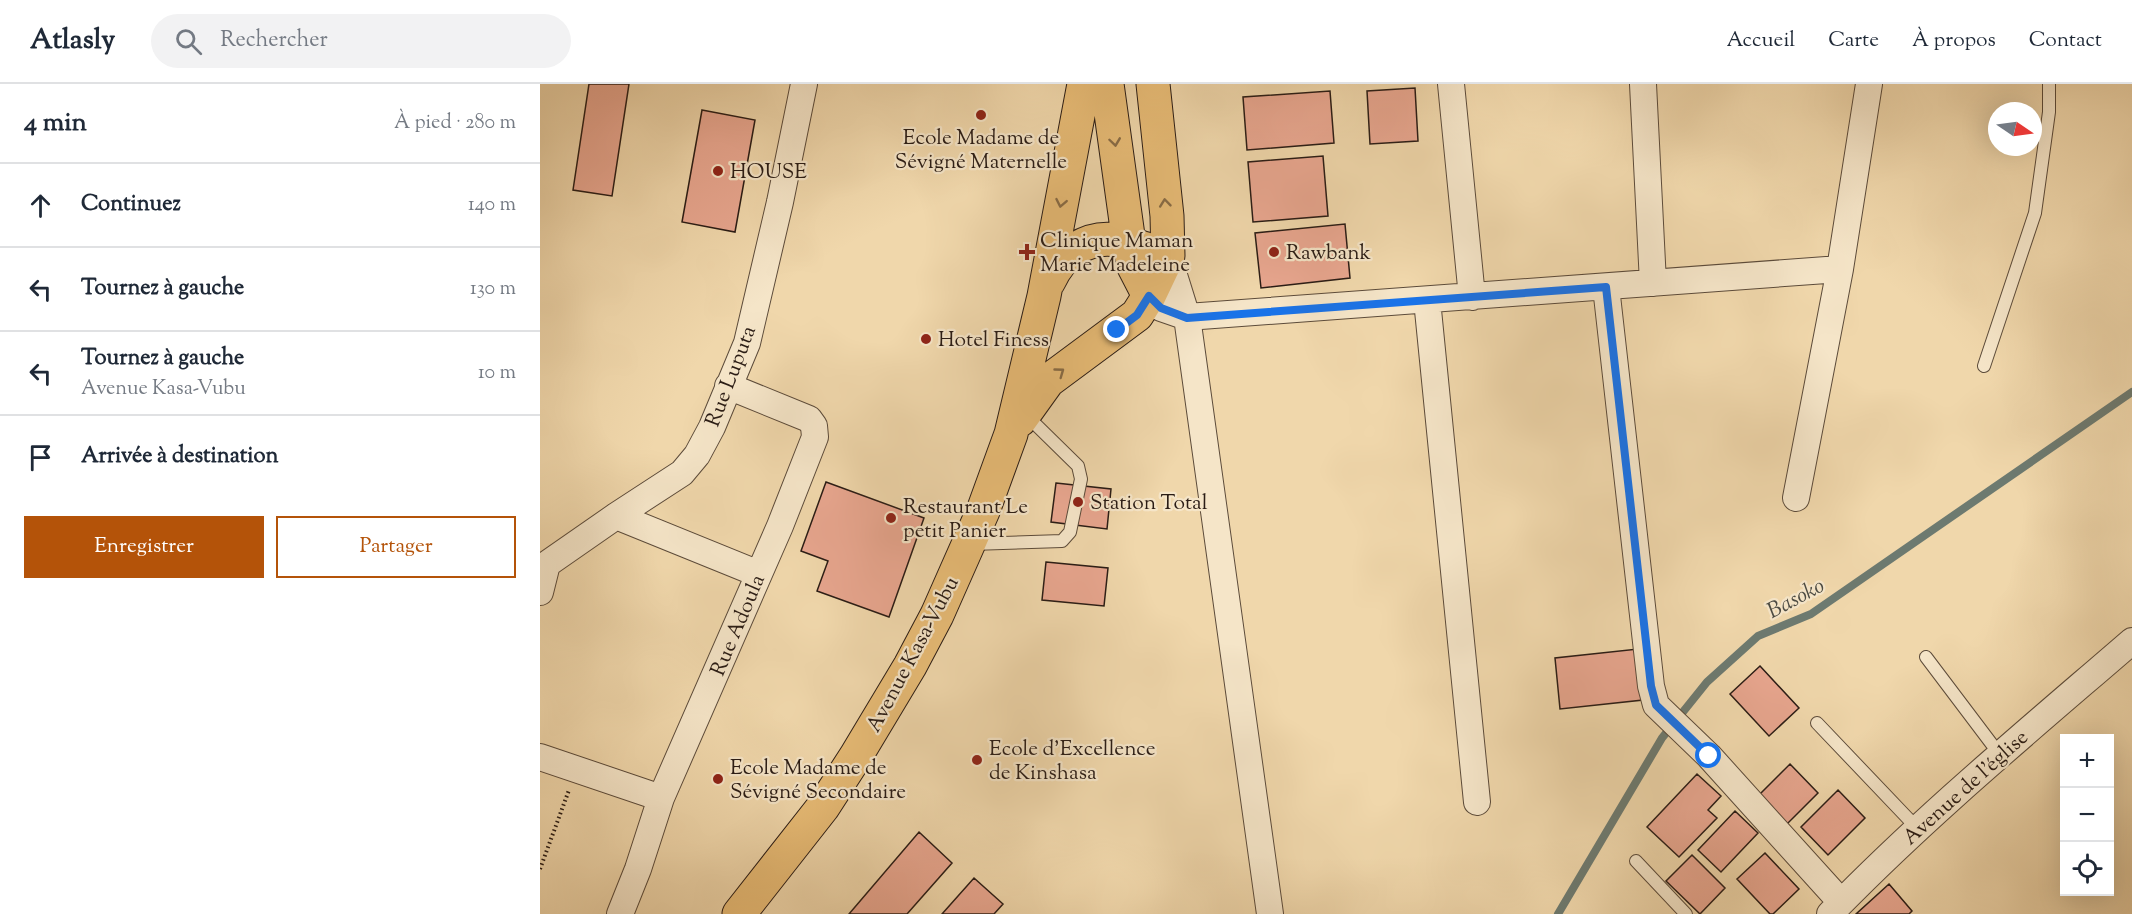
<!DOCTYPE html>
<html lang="fr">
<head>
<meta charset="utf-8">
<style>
	:root { --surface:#fff; --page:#f2f2f3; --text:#1f2937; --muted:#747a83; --line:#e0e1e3; --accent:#b45309 }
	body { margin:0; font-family:"Sorts Mill Goudy",serif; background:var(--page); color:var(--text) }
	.controls { position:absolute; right:18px; bottom:18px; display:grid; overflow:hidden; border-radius:0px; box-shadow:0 6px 24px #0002 }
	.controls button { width:54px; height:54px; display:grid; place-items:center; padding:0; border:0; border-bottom:2px solid var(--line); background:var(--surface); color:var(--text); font:30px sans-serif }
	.compass { position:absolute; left:1448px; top:18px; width:54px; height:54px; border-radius:50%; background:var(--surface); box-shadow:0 6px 24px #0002; rotate:103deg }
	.stop { position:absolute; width:18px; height:18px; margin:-14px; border:4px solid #1a73e8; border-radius:50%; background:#fff }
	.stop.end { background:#1a73e8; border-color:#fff; box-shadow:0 2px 6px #0008 }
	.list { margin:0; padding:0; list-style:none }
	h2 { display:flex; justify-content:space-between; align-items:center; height:78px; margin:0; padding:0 24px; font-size:26px }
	h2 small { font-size:20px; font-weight:400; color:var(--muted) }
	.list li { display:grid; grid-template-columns:39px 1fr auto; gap:18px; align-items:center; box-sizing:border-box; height:84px; padding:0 24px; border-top:2px solid var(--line) }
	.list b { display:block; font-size:22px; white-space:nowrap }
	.list p { margin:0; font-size:20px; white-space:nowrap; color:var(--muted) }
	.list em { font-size:20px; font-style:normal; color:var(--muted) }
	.actions { display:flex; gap:12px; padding:18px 24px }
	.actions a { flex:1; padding:14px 0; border:2px solid var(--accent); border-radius:0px; text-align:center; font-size:21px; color:var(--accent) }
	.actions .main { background:var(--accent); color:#fff }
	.icon { flex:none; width:33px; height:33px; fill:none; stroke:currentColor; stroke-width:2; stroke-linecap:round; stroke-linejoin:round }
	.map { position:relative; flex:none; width:1592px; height:830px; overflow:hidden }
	header { display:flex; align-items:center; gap:36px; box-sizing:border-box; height:84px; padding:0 30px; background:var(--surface); border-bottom:2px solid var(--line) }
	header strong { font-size:28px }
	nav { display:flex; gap:33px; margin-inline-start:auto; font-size:21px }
	.search { width:420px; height:54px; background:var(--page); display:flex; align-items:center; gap:15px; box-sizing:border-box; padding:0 21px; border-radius:33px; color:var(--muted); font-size:22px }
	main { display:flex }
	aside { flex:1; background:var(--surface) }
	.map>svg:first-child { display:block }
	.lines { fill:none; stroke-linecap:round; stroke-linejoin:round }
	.stream { stroke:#6d7a70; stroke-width:8 }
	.building { fill:#e8a68f; stroke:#2a1c15; stroke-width:1.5 }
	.service-casing { stroke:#5c4b3a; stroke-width:14 }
	.minor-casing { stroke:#5c4b3a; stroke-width:28 }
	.primary-casing { stroke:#2a1c15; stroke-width:35 }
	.path { stroke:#2a1c15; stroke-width:4; stroke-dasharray:1.5 3; stroke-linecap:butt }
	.service { stroke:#f5e5c8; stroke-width:12 }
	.minor { stroke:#f5e5c8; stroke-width:26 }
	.primary { stroke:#e8bc76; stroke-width:33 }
	.oneway { stroke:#896c46 }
	.route { stroke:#1a73e8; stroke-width:8 }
	.poi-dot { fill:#8f2418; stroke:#f5e5c8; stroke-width:2 }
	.labels { text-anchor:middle; stroke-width:4.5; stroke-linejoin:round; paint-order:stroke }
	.poi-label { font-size:21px; fill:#2a1c15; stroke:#f5e5c8; text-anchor:start }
	.street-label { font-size:21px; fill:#2a1c15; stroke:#f5e5c8 }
	.water-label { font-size:22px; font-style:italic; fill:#4c4b43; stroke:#f5e5c8 }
</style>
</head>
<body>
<header>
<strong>Atlasly</strong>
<div class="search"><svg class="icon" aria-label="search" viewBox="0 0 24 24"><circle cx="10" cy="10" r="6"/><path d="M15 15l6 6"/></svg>Rechercher</div>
<nav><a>Accueil</a><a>Carte</a><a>À propos</a><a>Contact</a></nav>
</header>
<main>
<aside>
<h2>4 min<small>À pied · 280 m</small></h2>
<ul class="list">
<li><svg class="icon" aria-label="ahead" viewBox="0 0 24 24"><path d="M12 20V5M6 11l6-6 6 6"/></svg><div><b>Continuez</b></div><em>140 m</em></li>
<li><svg class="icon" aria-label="left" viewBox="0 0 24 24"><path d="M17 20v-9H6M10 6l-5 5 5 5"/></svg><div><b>Tournez à gauche</b></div><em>130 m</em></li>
<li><svg class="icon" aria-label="left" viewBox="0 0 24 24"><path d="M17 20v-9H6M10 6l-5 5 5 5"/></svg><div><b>Tournez à gauche</b><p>Avenue Kasa-Vubu</p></div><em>10 m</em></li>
<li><svg class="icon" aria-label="arrive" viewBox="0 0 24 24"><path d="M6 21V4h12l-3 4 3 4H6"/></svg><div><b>Arrivée à destination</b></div></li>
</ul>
<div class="actions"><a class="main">Enregistrer</a><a>Partager</a></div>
</aside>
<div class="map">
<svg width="1592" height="830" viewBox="0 0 1592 830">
	<rect width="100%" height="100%" fill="#f0d7ab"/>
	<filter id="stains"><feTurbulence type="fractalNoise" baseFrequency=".00333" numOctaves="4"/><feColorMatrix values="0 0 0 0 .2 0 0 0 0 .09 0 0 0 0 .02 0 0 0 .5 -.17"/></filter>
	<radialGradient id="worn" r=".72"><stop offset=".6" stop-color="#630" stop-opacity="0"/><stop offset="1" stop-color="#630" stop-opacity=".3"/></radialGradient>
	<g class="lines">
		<!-- stream -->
		<path class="stream" d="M1018 830 1122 654 1167 598 1218 552 1271 530 1592 308"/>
	</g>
	<!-- building -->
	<path class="building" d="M49 0H89L72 112 33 106Z
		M875 4 878 57 830 60 827 7Z
		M790 7 794 59 707 66 703 13Z
		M162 26 215 36 195 148 142 138Z
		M783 72 788 132 713 138 708 78Z
		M805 140 810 194 721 204 715 149Z
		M286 398 384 434 349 533 277 507 288 477 261 467Z
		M516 399 571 405 567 445 511 438Z
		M506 478 568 484 564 522 502 516Z
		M1098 565 1103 616 1020 625 1015 574Z
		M1220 582 1259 624 1229 652 1190 610Z
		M1250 680 1278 709 1247 740 1219 711Z
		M1157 690 1181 712 1168 726 1177 734 1139 773 1107 743Z
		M1298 706 1325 734 1288 771 1261 743Z
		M1195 727 1218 749 1181 788 1158 766Z
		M379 748 412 779 367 830H309Z
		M1225 769 1259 805 1233 830H1230L1197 795Z
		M1152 771 1185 804 1160 830 1126 797Z
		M434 794 463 820 454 830H402Z
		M1349 800 1372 827 1369 830H1316Z"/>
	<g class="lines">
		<defs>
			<path id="service" d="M1444 282 1495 129 1509 28V0
				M432 460 522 457 530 448 541 395 538 382 485 330
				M1386 573 1460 671
				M1277 639 1378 745
				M1096 777 1146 830"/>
			<path id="minor" d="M911 0 932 213
				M1103 0 1113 199
				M1066 203 1111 602 1116 621 1169 672 1301 818
				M609 212 621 224 647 233 628 172
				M887 216 937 718
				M1256 414 1300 185 1329 0
				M76 432 219 490
				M0 508 7 480 76 432 142 389 157 371 172 343 207 259 240 118 264 0
				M0 673 121 714
				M80 830 98 785 121 714 240 442 275 353 274 342 269 335 188 302
				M730 830 647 233 1300 185
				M1290 830C1384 733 1489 646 1592 557"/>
			<path id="primary" d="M567 0 589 159 594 183 609 212
				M509 197C521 170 547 151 577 156 588 158 599 163 609 166
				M480 336 508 297 597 231 609 212 628 172 627 132 613 0
				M199 830 283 723 316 672 370 582 397 531 443 427 471 350 504 212 544 0"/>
		</defs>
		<!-- service casing -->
		<use href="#service" class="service-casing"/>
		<!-- minor casing -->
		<use href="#minor" class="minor-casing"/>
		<!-- primary casing -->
		<use href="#primary" class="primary-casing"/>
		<!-- path -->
		<path class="path" d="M0 785 29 706"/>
		<!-- service -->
		<use href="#service" class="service"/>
		<!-- minor -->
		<use href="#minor" class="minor"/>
		<!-- primary -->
		<use href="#primary" class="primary"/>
	</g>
	<!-- one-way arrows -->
	<defs><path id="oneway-chevron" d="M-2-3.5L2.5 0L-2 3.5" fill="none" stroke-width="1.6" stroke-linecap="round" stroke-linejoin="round" transform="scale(1.5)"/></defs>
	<g class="oneway">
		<use href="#oneway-chevron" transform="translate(575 58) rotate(82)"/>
		<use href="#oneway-chevron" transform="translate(521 119) rotate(101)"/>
		<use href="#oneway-chevron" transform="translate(625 119) rotate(-96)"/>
		<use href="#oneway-chevron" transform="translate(520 288) rotate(-36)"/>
	</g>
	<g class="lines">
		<!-- route -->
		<path class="route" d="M577 246 597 231 609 212 621 224 647 234 1066 203 1111 602 1116 621 1169 672"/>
	</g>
	<!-- markers -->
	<g class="poi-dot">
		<circle cx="441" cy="31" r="6"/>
		<circle cx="178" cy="87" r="6"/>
		<path d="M484 159h6v6h6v6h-6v6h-6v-6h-6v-6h6z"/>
		<circle cx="734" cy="168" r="6"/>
		<circle cx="386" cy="255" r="6"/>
		<circle cx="538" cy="418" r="6"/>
		<circle cx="351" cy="434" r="6"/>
		<circle cx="437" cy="676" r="6"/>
		<circle cx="178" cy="695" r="6"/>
	</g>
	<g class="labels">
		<!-- poi labels -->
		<g class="poi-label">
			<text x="441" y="60" text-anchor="middle">Ecole Madame de<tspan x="441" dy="24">Sévigné Maternelle</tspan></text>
			<text x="190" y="94">HOUSE</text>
			<text x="500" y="163">Clinique Maman<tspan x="500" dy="24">Marie Madeleine</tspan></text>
			<text x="746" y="175">Rawbank</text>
			<text x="398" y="262">Hotel Finess</text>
			<text x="550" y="425">Station Total</text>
			<text x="363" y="429">Restaurant Le<tspan x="363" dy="24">petit Panier</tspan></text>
			<text x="449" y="671">Ecole d'Excellence<tspan x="449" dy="24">de Kinshasa</tspan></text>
			<text x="190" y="690">Ecole Madame de<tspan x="190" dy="24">Sévigné Secondaire</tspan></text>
		</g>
		<!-- street labels -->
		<g class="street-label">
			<text transform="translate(190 292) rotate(-69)" y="7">Rue Luputa</text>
			<text transform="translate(197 541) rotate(-67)" y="7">Rue Adoula</text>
			<text transform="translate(372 570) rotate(-62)" y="7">Avenue Kasa-Vubu</text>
			<text transform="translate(1425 703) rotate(-42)" y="7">Avenue de l'église</text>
		</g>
		<!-- water labels -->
		<g class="water-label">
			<text transform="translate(1255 513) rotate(-28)" y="8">Basoko</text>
		</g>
	</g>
	<rect width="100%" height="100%" filter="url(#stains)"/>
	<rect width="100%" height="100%" fill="url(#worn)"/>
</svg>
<div class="controls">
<button>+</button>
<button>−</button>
<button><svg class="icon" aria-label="locate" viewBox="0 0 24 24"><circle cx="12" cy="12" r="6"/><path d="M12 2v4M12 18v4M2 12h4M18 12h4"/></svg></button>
</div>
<svg class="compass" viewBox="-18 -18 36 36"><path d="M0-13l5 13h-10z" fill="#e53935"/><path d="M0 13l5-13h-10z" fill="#747a83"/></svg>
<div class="stop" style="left:1169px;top:672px"></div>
<div class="stop end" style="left:577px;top:246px"></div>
</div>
</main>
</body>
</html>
